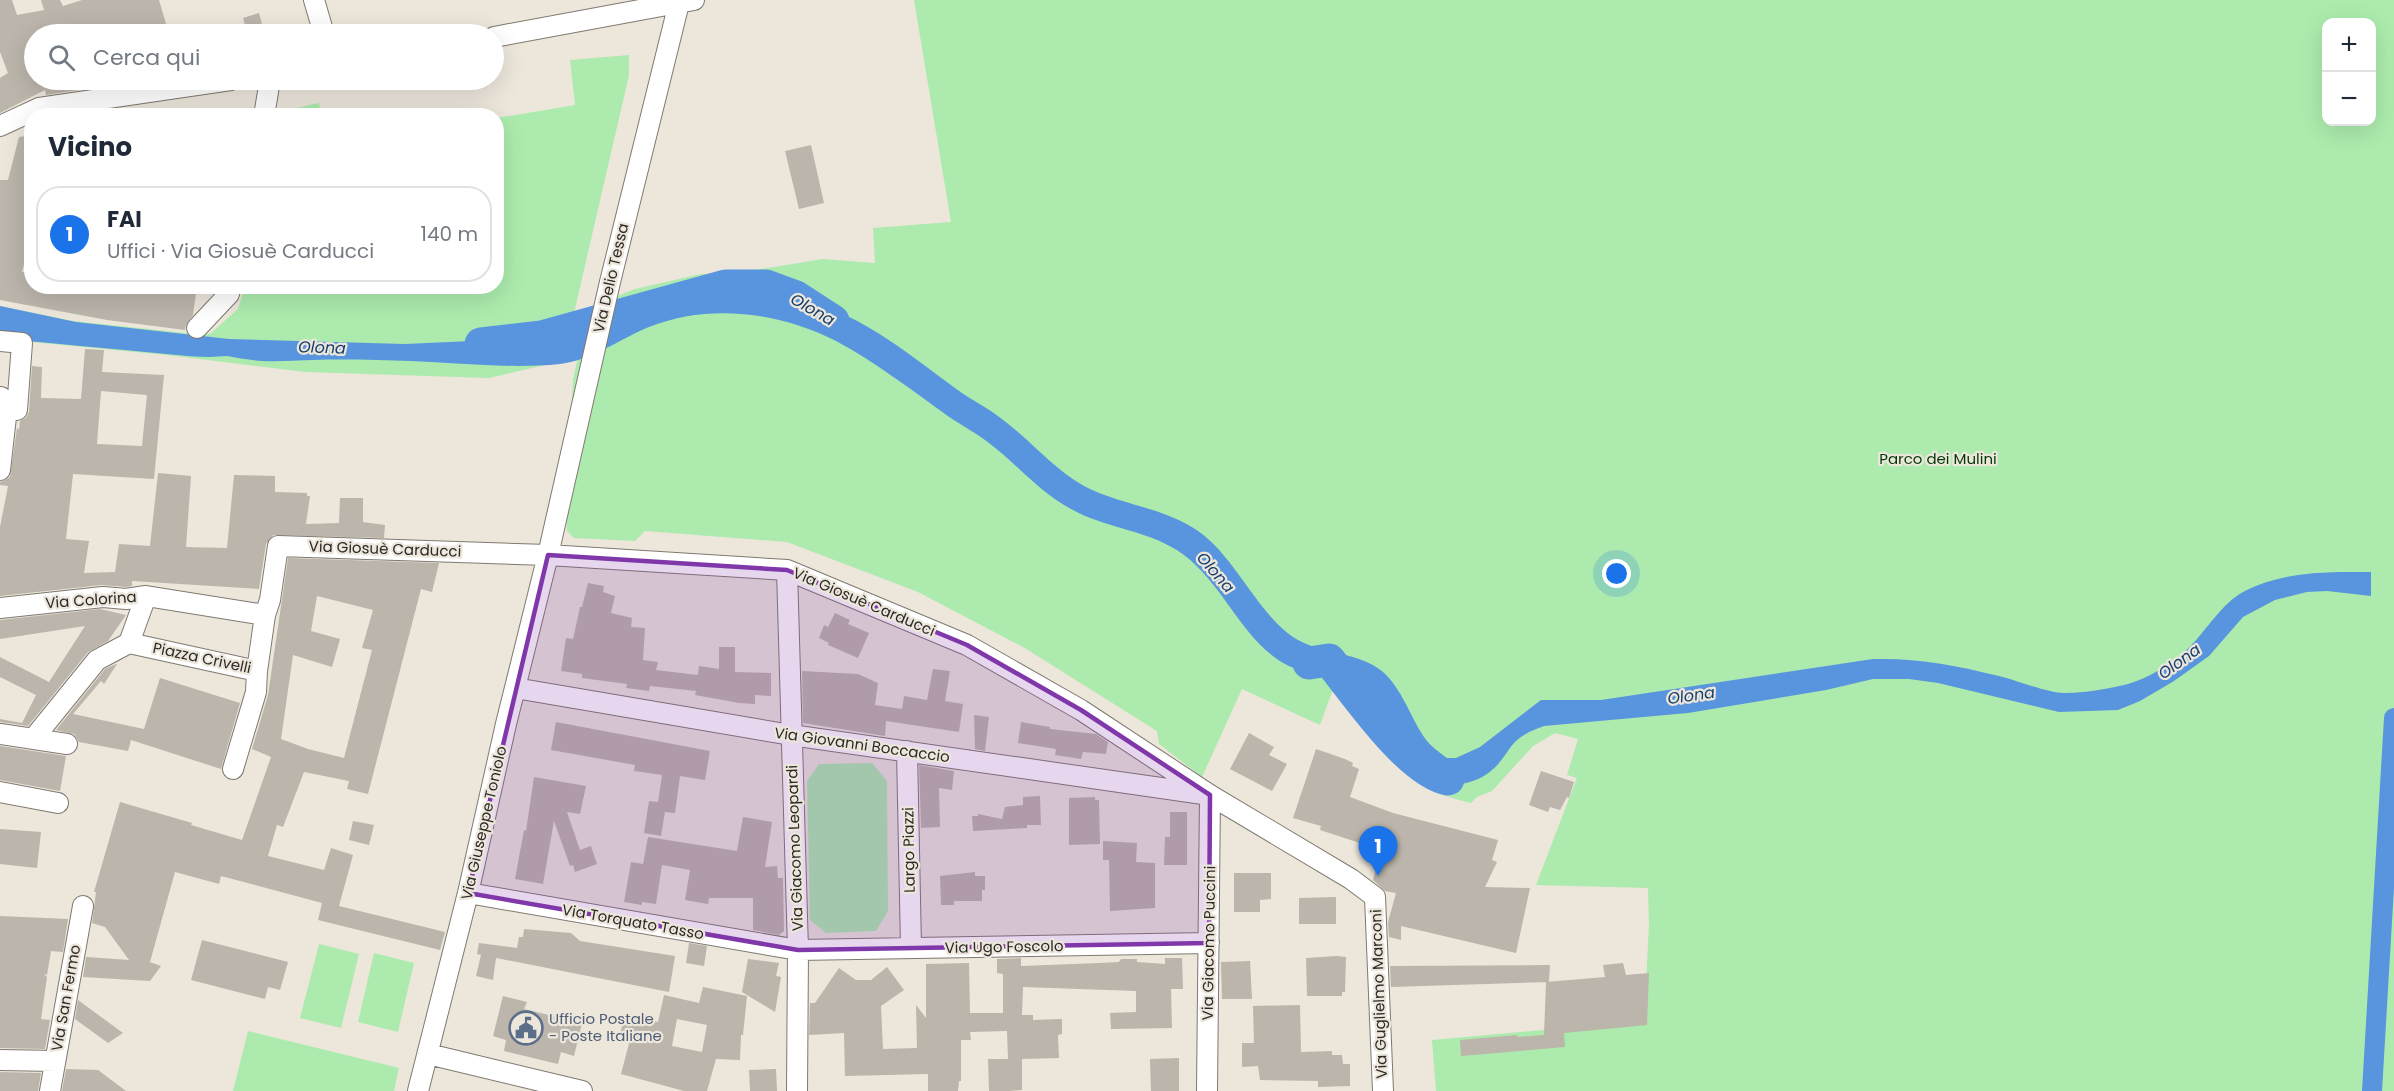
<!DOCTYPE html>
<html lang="it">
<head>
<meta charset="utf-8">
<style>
	:root { --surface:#fff; --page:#f6f6f7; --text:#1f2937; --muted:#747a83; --line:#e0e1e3; --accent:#1a73e8 }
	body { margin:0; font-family:Poppins,sans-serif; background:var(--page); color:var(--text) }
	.controls { position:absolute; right:18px; top:18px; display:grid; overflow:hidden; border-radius:12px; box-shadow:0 6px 24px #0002 }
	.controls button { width:54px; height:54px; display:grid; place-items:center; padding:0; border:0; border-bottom:2px solid var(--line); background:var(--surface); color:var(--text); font:30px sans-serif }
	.you { position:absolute; left:1617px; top:574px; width:21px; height:21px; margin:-15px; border:4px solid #fff; border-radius:50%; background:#1a73e8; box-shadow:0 0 0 9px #1a73e833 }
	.badge { display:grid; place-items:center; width:39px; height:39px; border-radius:50%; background:var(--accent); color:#fff; font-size:20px; font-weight:700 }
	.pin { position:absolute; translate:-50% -50px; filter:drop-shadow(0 2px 3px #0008) }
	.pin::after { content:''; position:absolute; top:32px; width:21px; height:18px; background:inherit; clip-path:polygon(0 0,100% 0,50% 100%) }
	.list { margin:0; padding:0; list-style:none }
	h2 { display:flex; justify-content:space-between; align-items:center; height:78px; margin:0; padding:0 24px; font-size:26px }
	h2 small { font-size:20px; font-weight:400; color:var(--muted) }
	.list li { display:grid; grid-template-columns:39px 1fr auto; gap:18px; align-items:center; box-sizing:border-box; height:96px; margin:0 12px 12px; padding:0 12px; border:2px solid var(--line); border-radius:24px }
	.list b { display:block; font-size:22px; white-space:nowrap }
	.list p { margin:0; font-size:20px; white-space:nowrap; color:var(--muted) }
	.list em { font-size:20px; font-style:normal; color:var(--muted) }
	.icon { flex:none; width:33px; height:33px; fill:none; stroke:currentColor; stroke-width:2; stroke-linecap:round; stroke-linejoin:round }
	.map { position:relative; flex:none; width:2394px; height:1091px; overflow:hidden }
	.search { position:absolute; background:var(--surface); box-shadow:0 6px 24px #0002; left:24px; top:24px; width:480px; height:66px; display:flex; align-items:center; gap:15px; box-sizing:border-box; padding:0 21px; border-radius:33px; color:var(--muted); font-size:22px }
	.panel { position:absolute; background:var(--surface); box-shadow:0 6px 24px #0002; left:24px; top:108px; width:480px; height:186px; border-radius:24px }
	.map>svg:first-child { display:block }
	.green { fill:#acebad; fill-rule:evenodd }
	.water { fill:#5995de }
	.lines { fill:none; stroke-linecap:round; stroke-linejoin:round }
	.canal { stroke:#5995de; stroke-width:20 }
	.river { stroke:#5995de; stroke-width:33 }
	.building { fill:#bbb5ab; fill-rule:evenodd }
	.minor-casing { stroke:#7f7970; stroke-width:22 }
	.minor { stroke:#fff; stroke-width:20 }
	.marked { fill:#8037a9; fill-opacity:0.2; stroke:#8037a9; stroke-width:4.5; stroke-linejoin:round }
	.labels { text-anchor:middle; stroke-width:4.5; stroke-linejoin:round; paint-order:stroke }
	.street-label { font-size:15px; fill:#2c2a26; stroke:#ece6db }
	.park-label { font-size:15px; fill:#003808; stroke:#ece6db }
	.service-label { font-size:15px; fill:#4e5e75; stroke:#ece6db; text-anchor:start }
	.water-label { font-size:16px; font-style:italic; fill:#163f6e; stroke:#ece6db }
</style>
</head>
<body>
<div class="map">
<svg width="2394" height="1091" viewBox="0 0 2394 1091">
	<rect width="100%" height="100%" fill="#ece6db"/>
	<!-- green -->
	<path class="green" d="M914 0H2394V1091H1436L1432 1040 1644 1021 1649 925 1648 888 1536 885 1577 778 1567 775 1578 739 1555 733 1533 746 1492 791 1477 797 1471 803C1459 800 1447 797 1436 792 1393 770 1371 728 1347 690L1332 692 1320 725 1242 689 1202 777 1159 744 1157 731 1023 647 918 592 787 542 645 531 635 541 574 538 567 531 566 520 573 379 579 354 567 360 489 378 306 372 167 355 0 339V306L73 321 196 334H210L238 309 245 287 496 286 497 118 575 105 570 60 629 55V75L574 313 635 289 701 274 743 272 823 259 875 263 873 228 951 222ZM2326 22H2372V122H2326Z
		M319 103 321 115 268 116 269 114Z
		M872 763 887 781 888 911 876 931 826 933 810 920 807 781 819 764Z
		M319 944 359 954 341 1028 300 1018Z
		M374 953 414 963 398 1032 358 1022Z
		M248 1031 399 1068 394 1091H233Z"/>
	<!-- water -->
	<path class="water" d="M749 288C781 293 811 301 841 313 885 333 923 365 962 393 977 403 993 411 1007 423 1033 443 1055 470 1084 486 1120 505 1163 507 1198 531 1237 558 1260 619 1298 640 1324 655 1360 652 1383 672 1402 689 1410 716 1424 737 1430 746 1439 752 1447 758H1456L1480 747 1541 700H1601L1873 659C1920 658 1954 665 1999 676 2017 680 2049 694 2066 693 2085 693 2106 689 2124 685 2150 679 2180 659 2197 639 2212 622 2225 601 2245 591 2283 571 2329 572 2371 572V596L2327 591 2307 592 2275 600 2243 617 2209 656 2174 681 2140 701 2118 710 2059 712 1938 683 1909 679H1873L1826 690 1688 713 1544 726C1533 730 1523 734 1514 743 1507 751 1501 763 1492 770 1480 781 1459 787 1443 784 1401 774 1396 708 1360 686 1337 672 1308 677 1285 664 1241 639 1224 585 1184 555 1151 530 1106 529 1071 509 1039 492 1017 464 989 443 975 432 959 424 945 414 909 388 875 362 836 341 779 312 709 303 649 327 620 339 592 360 560 364 511 369 460 363 411 361 379 360 346 359 314 360 297 360 279 362 262 361 250 360 238 358 227 356 221 356 216 357 210 357 195 357 181 355 166 354 111 349 55 343 0 339V306L76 322 229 339 405 344 560 337 588 331 623 312 677 295Z"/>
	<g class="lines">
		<!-- canal -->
		<path class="canal" d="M2372 1091 2394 718"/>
		<!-- river -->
		<path class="river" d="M481 344 542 337 726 286H766L796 297 833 321
			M1309 663 1329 660C1355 692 1409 772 1448 779"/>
	</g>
	<!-- building -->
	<path class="building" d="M0 0H12L17 15 44 10 41 0H60L63 6 82 0H159L169 34H34V80H110L111 85 46 95 45 90 0 113V78L8 73 0 52Z
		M259 13 263 28 247 33 243 18Z
		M32 135V232L22 272 32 274V286H123L179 293 180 286H197L193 315 186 325 185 330 107 320 0 300V180H8L19 137Z
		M811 145 824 203 799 209 785 151Z
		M85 349 104 350 102 372 164 375 154 479 73 474 66 539 89 541 84 573 115 572 119 544 150 546 158 473 191 476 186 547 227 548 234 475 275 476V492L307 493V496H310L306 524 339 523 340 498H363V522L385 525 384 538 273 535 266 544 259 589 132 581V586L126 587 102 585 0 596V527L8 486 0 485V482L10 477 17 428 19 430 20 421 26 418 29 412 32 366 42 367 41 398 81 399ZM101 391 147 395 142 446 97 444Z
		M288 558 439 563 432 592 421 589 368 794 347 789 349 781 304 772 283 827 277 825 268 856 324 870 331 848 353 855 339 906 445 932 440 950 318 920 322 903 221 876 219 884 175 872 150 962 161 966 150 981 83 977 86 957 129 960 105 927 92 923 96 892H94L120 802 192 823 191 825 242 840 271 757 252 749 268 695ZM317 596 373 610 362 648 372 650 344 758 308 749 281 739 293 655 332 667 340 639 311 631Z
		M588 583 604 586 603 592 615 596 611 613 632 618 631 627 645 628 643 660 658 662 656 670 698 675 699 666 719 669V647H735V672L771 673V696L755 695V704L739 703 695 695 696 691 650 686 649 691 626 688 627 684 582 678V674L561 671 566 638 573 639 580 607H582Z
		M100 609 126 615 108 641 88 652 28 726 0 722V719L22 723 36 695 0 677V657L49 682 85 626 0 639V620Z
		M835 613 850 620 848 624 869 633 858 658 828 645 829 643 819 638 824 625 828 627Z
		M116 664H117L104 684 101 681 73 714 144 729 160 678 240 703 221 769 131 740 128 751 79 742 74 734 56 730 105 669Z
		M933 669 950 671 945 701 963 704 959 732 886 721 885 736 803 723 802 671 858 674 878 683 875 705 902 709 904 696 927 700Z
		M974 715 989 717 985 751 975 749Z
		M556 722 710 751 705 780 680 776 675 813 665 812 661 836 644 833 649 801 658 802 662 775 634 771 635 765 551 750Z
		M1021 722 1050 727V729L1096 734 1108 742 1106 754 1083 752 1081 759 1055 755 1056 749 1018 743Z
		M1249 733 1274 747 1269 755 1287 764 1272 791 1230 769Z
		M0 746 66 756 60 791 0 780Z
		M1316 749 1345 759 1353 763 1352 766 1359 769 1350 797 1393 813 1498 840 1492 860 1497 862 1485 887 1530 888 1516 953 1401 926V940L1389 937 1388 922 1396 893 1385 891 1373 880 1381 850 1320 830 1321 826 1293 818Z
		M919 765 954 771 952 790 939 788 940 827 921 828Z
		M1541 771 1574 782 1569 798 1567 797 1560 810 1550 807 1548 812 1529 805Z
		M534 777 586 786 580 814 567 812 580 850 591 846 597 864 575 872 573 865 570 866 554 821 543 884 515 879 524 830 526 831Z
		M1040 796 1041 825H1027V828L973 831 972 816H978V814L1002 819 1005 807 1023 805V797Z
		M1095 797V800H1099L1100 844 1069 845V798Z
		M1170 812H1187V865H1164L1165 837H1170Z
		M743 817 772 822 765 867 777 866 778 878H783L784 931 779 935 753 930V898H709L708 904 685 900 690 870 662 865 656 904 642 902V905L624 902 631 862 643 864 648 837 737 851Z
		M353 821 374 825 369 845 349 840Z
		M0 829 41 832 37 868 0 864Z
		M1103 841 1137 843 1136 862 1155 863V908L1110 911 1109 860H1103Z
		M975 872V876H985V890H982V901H954V905H941L940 876Z
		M1234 873H1271V899L1260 900V912H1234Z
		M1336 897V924H1299V898Z
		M0 916 68 919 63 952 51 951 47 975 44 974 47 977 41 1019 50 1020 45 1049 0 1048Z
		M524 929 571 933 580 941 675 956 669 992 496 958 493 980 476 976 481 955 477 954 479 943 517 948 519 937H523Z
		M202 940 288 962 280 990 268 987 265 999 191 980Z
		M689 943 707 946 704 966 686 963Z
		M1337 956 1346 957 1345 992H1342V996H1307L1306 958Z
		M1021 958V966L1100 963 1119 962 1121 959H1137V962L1165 964V958H1182L1183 989H1171L1172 1028 1111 1029 1110 1013 1136 1012V991L1023 987 1022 1015H1033V1020L1062 1019V1034L1058 1035 1059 1058 1022 1059V1090L1009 1091H989L988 1059H1008L1007 1031 970 1032 971 1040H961V1081H959L958 1091H928V1074L845 1076 844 1033 809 1035 810 1003H815L839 968 856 980H871L887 967 904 990 881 1006 883 1049 917 1048 916 1005 926 1018V964L969 963 970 1013H1003V974L997 973V959Z
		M748 959 779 963 776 976 781 977 775 1012 742 992Z
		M1250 961 1252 999H1222L1221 962Z
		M1623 963 1626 975 1649 973 1647 1025 1564 1033 1565 1047 1461 1056 1460 1040 1517 1035V1037L1544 1035 1546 982 1605 977 1603 965Z
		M1550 965 1549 982 1391 987 1390 966Z
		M703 987 747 996 743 1035H741L740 1060 716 1059 707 1091H684L621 1074 631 1036 620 1034 625 1015 658 1022 664 995 699 1003ZM677 1019 707 1025 702 1052 672 1046Z
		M503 996 527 1002 524 1009 582 1023 574 1056 561 1052 558 1064 504 1051 506 1040 493 1036Z
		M78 1000 123 1033 108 1043 75 1019Z
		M1300 1005 1301 1052 1332 1051V1055H1342L1343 1064H1350V1086L1318 1087V1081L1260 1080 1258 1066 1242 1067V1043H1254L1253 1006Z
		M1179 1058V1091H1151L1150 1059Z
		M66 1069 98 1070 126 1091H62Z
		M776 1069 777 1091H750L749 1070Z
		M0 1072 41 1073 38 1091H0Z"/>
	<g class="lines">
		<defs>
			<path id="minor" d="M314 0 324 34
				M494 37 694 0
				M264 116 270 80
				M0 126 39 108 231 80
				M197 328 229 294 230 286
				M0 341 22 343 17 410 0 407
				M0 470 7 408 1 397
				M787 570 798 950 797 1091
				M0 608 103 597 126 599 146 596 265 615 257 671 129 643 146 596
				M265 615 270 600 278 546 548 555 787 570 967 645 1081 710 1210 795 1351 879 1375 897 1383 1091
				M515 688 791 735 1210 795 1207 1091
				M0 734 67 744
				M33 739 97 660 129 643
				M907 751 911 948
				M233 769 256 692 257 671
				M0 792 58 803
				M468 893 798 950 1209 943
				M428 1054 582 1091
				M0 1060 55 1061
				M50 1091 83 906
				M418 1091 468 893 506 724 548 555 610 282 679 3"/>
		</defs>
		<!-- minor casing -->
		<use href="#minor" class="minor-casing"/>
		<!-- minor -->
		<use href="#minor" class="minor"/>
	</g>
	<!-- marked area -->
	<path class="marked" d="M548 555 787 570 967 645 1081 710 1210 795 1209 943 798 950 468 893Z"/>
	<!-- icons -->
	<defs>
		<symbol id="civic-ring" viewBox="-11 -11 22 22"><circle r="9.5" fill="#ece6db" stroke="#5c6f8a" stroke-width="1.5"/><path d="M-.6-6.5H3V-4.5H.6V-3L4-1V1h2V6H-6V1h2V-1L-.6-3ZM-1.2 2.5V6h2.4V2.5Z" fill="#5c6f8a"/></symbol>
	</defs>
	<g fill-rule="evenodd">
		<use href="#civic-ring" x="507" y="1009" width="38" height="38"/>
	</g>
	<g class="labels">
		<!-- street labels -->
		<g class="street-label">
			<text transform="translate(611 278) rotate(-77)" y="5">Via Delio Tessa</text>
			<text transform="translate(385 549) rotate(2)" y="5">Via Giosuè Carducci</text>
			<text transform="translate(91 600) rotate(-4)" y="5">Via Colorina</text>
			<text transform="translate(864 602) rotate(23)" y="5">Via Giosuè Carducci</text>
			<text transform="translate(202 658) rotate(12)" y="5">Piazza Crivelli</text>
			<text transform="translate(862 745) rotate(8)" y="5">Via Giovanni Boccaccio</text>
			<text transform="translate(484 823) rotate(-77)" y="5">Via Giuseppe Toniolo</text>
			<text transform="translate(795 848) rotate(-92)" y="5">Via Giacomo Leopardi</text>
			<text transform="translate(909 850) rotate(-91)" y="5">Largo Piazzi</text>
			<text transform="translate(633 922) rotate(10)" y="5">Via Torquato Tasso</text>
			<text transform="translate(1209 943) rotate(-89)" y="5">Via Giacomo Puccini</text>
			<text transform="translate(1004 947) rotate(-1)" y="5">Via Ugo Foscolo</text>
			<text transform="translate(1379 994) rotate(-92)" y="5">Via Guglielmo Marconi</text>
			<text transform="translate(66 998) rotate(-80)" y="5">Via San Fermo</text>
		</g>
		<!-- park labels -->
		<g class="park-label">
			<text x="1938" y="464">Parco dei Mulini</text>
		</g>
		<!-- service labels -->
		<g class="service-label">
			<text x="549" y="1024">Ufficio Postale<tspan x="549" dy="17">- Poste Italiane</tspan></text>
		</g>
		<!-- water labels -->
		<g class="water-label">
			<text transform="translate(813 309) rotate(30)" y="6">Olona</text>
			<text transform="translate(322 347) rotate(2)" y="6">Olona</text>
			<text transform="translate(1216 572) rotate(49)" y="6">Olona</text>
			<text transform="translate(2179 661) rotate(-36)" y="6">Olona</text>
			<text transform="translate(1691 695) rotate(-8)" y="6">Olona</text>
		</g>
	</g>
</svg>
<div class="controls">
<button>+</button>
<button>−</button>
</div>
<div class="you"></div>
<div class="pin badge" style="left:1378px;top:876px">1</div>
<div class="search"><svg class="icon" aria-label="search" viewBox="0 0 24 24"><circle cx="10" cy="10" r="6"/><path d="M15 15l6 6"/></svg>Cerca qui</div>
<section class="panel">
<h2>Vicino<small></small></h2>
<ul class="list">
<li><span class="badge">1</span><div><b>FAI</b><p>Uffici · Via Giosuè Carducci</p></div><em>140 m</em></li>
</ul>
</section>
</div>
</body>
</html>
